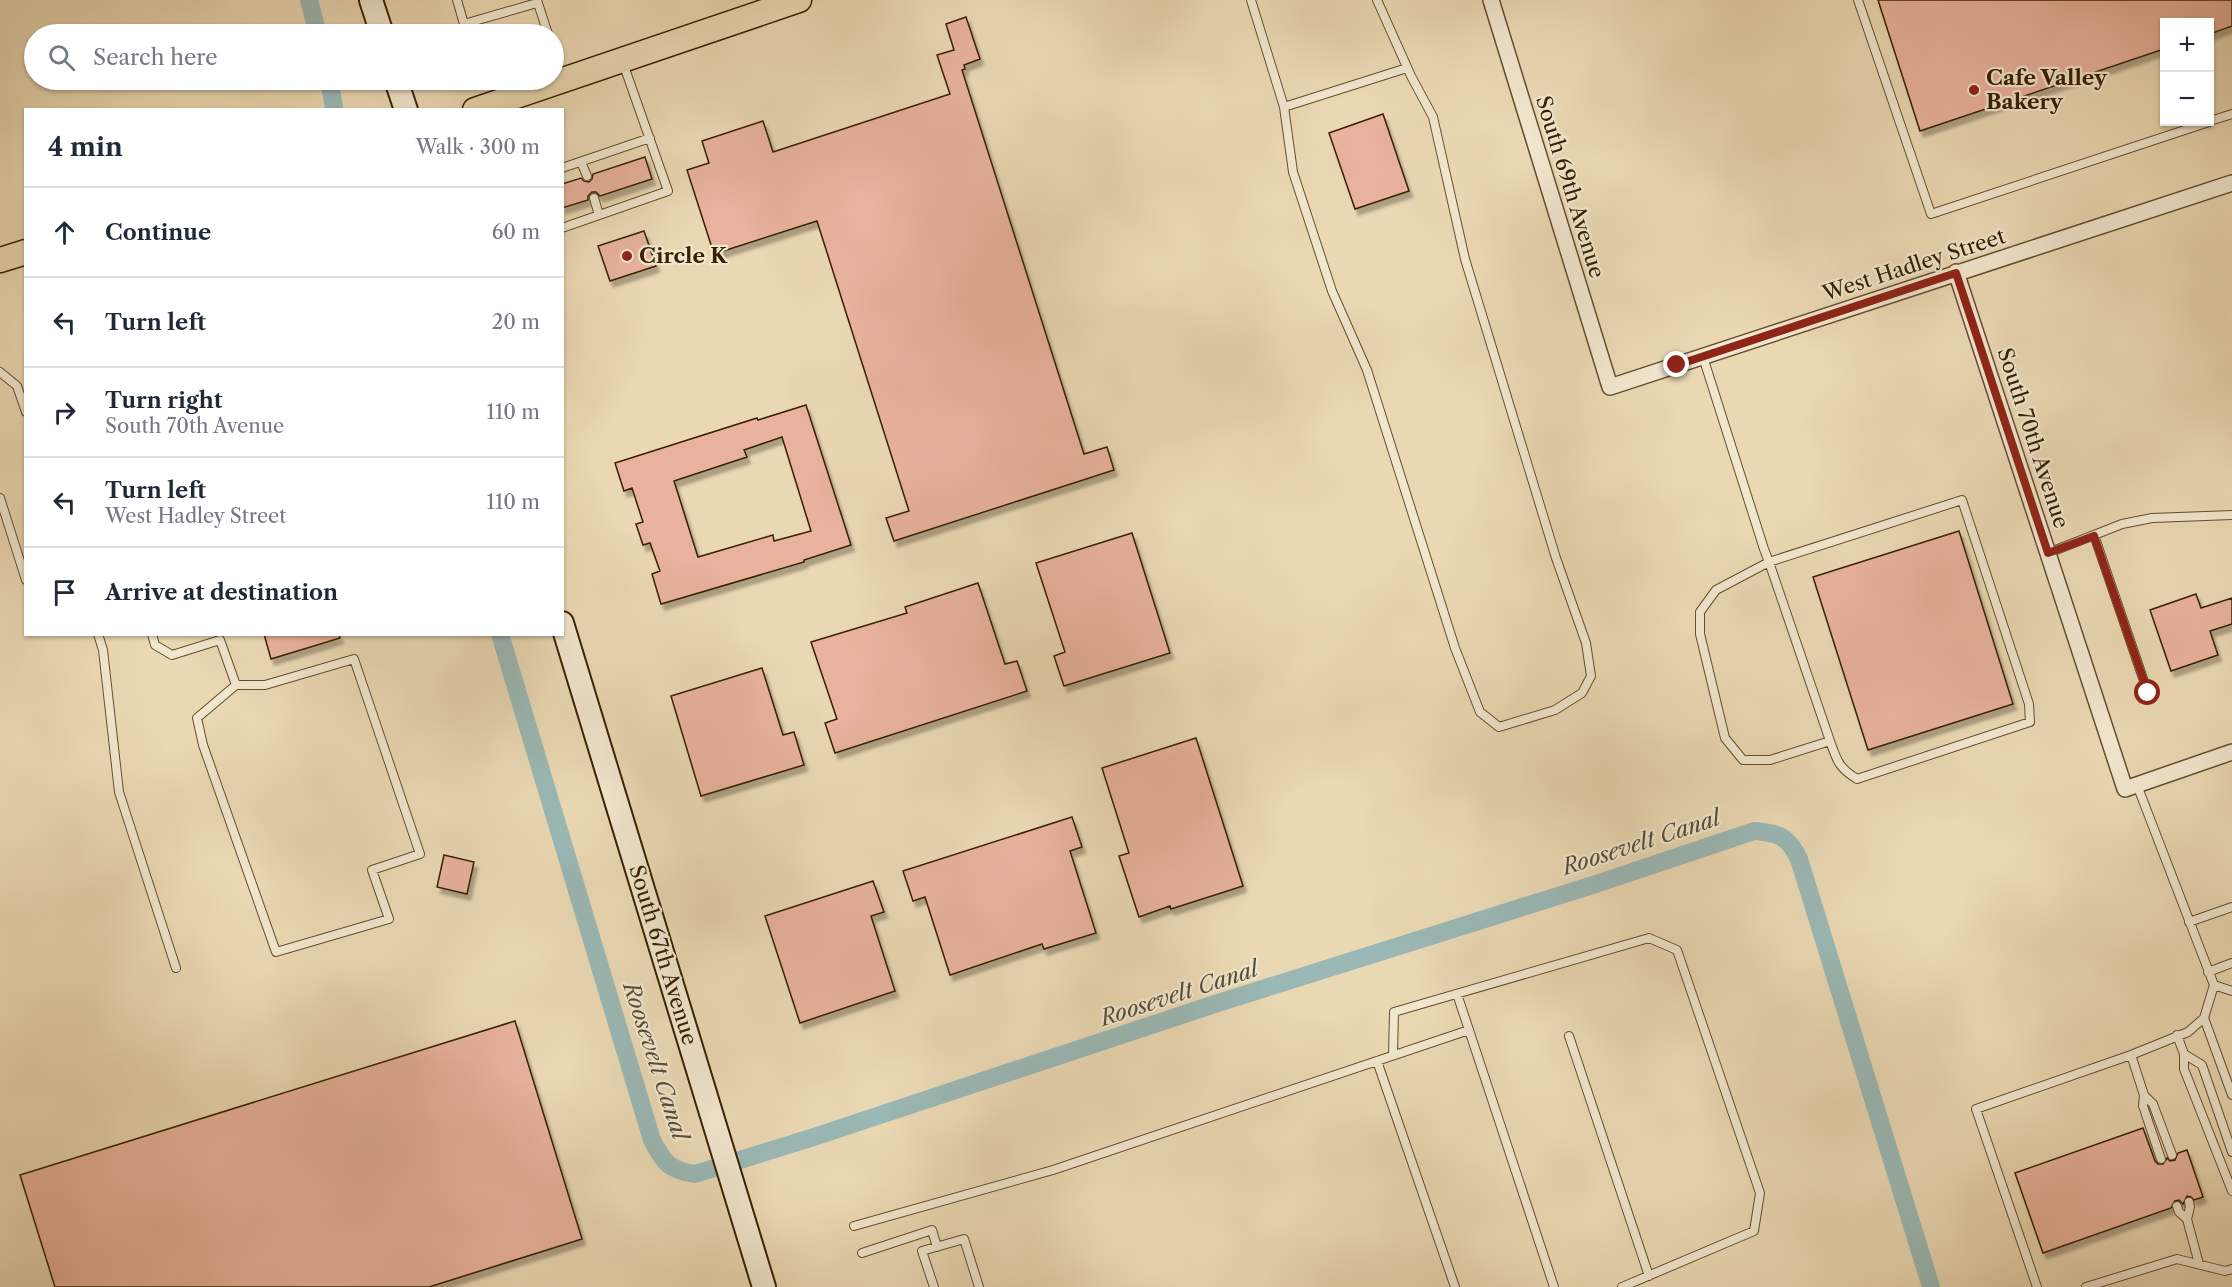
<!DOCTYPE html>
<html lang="en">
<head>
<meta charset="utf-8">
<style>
	:root { --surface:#fff; --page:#f6f6f7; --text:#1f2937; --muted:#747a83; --line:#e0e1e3 }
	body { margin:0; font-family:"Libre Caslon Text",serif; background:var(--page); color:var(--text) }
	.controls { position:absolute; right:18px; top:18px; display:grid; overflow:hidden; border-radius:0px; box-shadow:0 2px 4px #0004 }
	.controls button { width:54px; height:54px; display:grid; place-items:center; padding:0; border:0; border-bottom:2px solid var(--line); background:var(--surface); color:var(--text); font:30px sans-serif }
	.stop { position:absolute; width:18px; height:18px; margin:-14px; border:4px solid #8f2418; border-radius:50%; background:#fff }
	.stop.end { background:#8f2418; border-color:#fff; box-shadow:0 2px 6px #0008 }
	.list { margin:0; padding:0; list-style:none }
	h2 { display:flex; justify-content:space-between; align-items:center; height:78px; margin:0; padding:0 24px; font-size:26px }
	h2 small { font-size:20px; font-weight:400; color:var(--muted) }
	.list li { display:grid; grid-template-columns:39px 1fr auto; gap:18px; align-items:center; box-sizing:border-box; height:90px; padding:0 24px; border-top:2px solid var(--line) }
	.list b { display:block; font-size:22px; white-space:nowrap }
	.list p { margin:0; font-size:20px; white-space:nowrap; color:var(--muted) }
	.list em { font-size:20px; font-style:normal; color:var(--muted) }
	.icon { flex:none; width:33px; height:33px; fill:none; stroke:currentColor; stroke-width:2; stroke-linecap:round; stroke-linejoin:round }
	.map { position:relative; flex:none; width:2232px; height:1287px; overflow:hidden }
	.search { position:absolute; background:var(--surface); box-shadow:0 2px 4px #0004; left:24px; top:24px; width:540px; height:66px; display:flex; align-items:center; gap:15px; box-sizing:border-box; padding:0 21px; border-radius:33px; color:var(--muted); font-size:22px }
	.panel { position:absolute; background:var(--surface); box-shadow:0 2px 4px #0004; left:24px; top:108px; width:540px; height:528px; border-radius:0px }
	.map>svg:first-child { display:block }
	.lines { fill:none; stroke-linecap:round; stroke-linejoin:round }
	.canal { stroke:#9ab8b5; stroke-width:18 }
	.building { fill:#e8b29c; stroke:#382001; stroke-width:1.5; fill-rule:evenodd; filter:url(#shadow) }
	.service-casing { stroke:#644e2e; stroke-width:10 }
	.minor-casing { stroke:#644e2e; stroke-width:18 }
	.secondary-casing { stroke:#382001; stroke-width:26 }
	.primary-casing { stroke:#382001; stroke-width:27 }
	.service { stroke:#f1e6ce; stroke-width:8 }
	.minor { stroke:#f1e6ce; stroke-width:15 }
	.secondary { stroke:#f1e6ce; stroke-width:22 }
	.primary { stroke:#ead8b3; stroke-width:24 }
	.route { stroke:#8f2418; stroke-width:8 }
	.poi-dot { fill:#8f2418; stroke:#f1e6ce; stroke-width:2 }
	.labels { text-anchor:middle; stroke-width:4.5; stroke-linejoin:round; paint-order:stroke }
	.poi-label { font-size:21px; font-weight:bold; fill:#382001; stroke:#f1e6ce; text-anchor:start }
	.street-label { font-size:21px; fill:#382001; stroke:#f1e6ce }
	.water-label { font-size:22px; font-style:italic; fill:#554e37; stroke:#f1e6ce }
</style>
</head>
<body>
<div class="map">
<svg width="2232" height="1287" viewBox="0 0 2232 1287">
	<defs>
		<filter id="shadow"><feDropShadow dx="3.5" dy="6" stdDeviation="1.5" flood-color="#0004"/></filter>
	</defs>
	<rect width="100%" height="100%" fill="#ead8b3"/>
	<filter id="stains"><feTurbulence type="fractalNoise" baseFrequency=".00333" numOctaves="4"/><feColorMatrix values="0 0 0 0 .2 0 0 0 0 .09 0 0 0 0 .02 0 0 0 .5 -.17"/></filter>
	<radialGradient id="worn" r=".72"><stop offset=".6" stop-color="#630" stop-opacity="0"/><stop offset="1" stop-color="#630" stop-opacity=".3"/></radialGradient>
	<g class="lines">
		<!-- canal -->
		<path class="canal" d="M309 0 318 34
			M329 80 334 107
			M500 634 652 1140C664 1163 669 1170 695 1174L817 1136 1221 1002 1596 884 1754 831C1779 833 1788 836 1799 859L1931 1287"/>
	</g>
	<!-- building -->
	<path class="building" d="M1878 0H2232V26L2210 34V22H2164V49L1920 131Z
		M966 17 980 59 964 65 965 69 962 70 1084 454 1107 447 1114 470 894 541 886 518 909 511 817 221 714 254 687 170 709 163 702 141 763 121 773 152 950 94 937 55 954 50 946 24Z
		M1383 114 1409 191 1355 209 1329 133Z
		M645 157 652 179 600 196 596 192H592L588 196V200L562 208V184L581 178 584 181 589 182 592 179 593 174Z
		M644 231 656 266 610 281 598 246Z
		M806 405 851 545 804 560V562L661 604 652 574 660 571 650 543 643 545 636 524 643 522 632 488 624 491 615 463 757 418 758 420ZM782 437 811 531 774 541 773 535 698 557 674 481 747 457 744 450Z
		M1959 531 2013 704 1868 750 1813 577Z
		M1132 533 1170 653 1064 686 1054 656 1065 652 1036 563Z
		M978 583 1005 664 1017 661 1027 691 835 753 825 723 837 719 811 642 907 613 905 607Z
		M2196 594 2201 608 2232 598V624L2210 631 2218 655 2171 671 2150 610Z
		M264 634H339L340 638 271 659Z
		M762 668 783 735 794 732 804 765 701 796 671 696Z
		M1196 738 1243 886 1171 909 1170 906 1139 917 1119 856 1129 853 1102 768Z
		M1072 817 1082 847 1070 851 1096 933 1044 949 1042 944 950 975 925 897 913 901 903 871Z
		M444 855 474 862 467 894 437 887Z
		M873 881 884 912 871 916 895 991 800 1023 765 916Z
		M515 1021 582 1239 429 1287H55L20 1175Z
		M2143 1128 2155 1161 2158 1164H2163L2167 1158 2170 1161 2175 1160 2178 1153 2187 1150 2203 1197 2194 1200 2191 1197 2187 1196 2183 1204 2179 1200 2175 1201 2171 1208 2043 1253 2015 1173Z"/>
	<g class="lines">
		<defs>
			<path id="service" d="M457 0 464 24 537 3
				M537 0 548 34
				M1251 0 1284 107
				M1377 0 1411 76 1433 117 1465 259 1556 558 1586 643 1591 676 1582 693 1555 710 1499 727 1480 712 1455 648 1367 370 1332 291 1293 172 1284 107 1407 68
				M1858 0 1931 214 2209 122
				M554 54 561 78
				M2210 121 2232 114
				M581 162 587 176
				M562 168 650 138
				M594 198 599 215
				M562 228 668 191 623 63
				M1703 357 1764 549 1769 562 1830 741C1837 761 1839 768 1857 779L2030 722 2029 704 1962 500 1769 562 1716 590 1700 612V634L1725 738 1743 760H1770L1830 741
				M0 372 17 386 26 412
				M0 498 26 580
				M2094 535 2122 524 2152 518 2232 515
				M2048 553 2094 535 2148 693
				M98 634 103 650 119 792 176 968
				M152 634 155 645 172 655 220 640 236 685H265L354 659 420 854 372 870 389 919 276 952 203 745 197 718 236 685
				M2189 922 2232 907
				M2208 972 2232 963
				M2214 985 2232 991
				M1457 994 1469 1030
				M2204 1018 2232 1095
				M2177 1035 2184 1054V1069L2232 1191
				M1569 1036 1649 1276
				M2184 1054 2202 1065 2232 1152
				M1393 1055 1394 1012 1649 938 1677 950 1760 1193 1754 1231 1622 1287
				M2131 1055 2144 1095 2153 1104 2172 1155
				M1377 1061 1455 1287
				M2144 1095 2143 1106 2161 1159
				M2189 1202 2190 1207 2187 1219 2199 1264
				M2177 1206 2179 1212 2187 1219
				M854 1226 1053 1170 1469 1030 1554 1287
				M862 1253 932 1230 937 1247
				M934 1287 922 1251 964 1239 979 1287
				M2037 1287 1976 1109 2131 1055 2188 1032 2204 1018 2214 985 2137 785
				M2086 1287 2177 1259 2225 1271 2232 1269"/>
			<path id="minor" d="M1491 0 1610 387 2232 183
				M1956 272 2125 789 2232 752"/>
			<path id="secondary" d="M371 0 382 34
				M396 80 406 110
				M562 623 764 1287"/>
			<path id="primary" d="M475 110 799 0
				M0 260 26 252"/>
		</defs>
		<!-- service casing -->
		<use href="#service" class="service-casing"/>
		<!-- minor casing -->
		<use href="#minor" class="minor-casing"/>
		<!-- secondary casing -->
		<use href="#secondary" class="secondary-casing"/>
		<!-- primary casing -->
		<use href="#primary" class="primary-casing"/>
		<!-- service -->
		<use href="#service" class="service"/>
		<!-- minor -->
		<use href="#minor" class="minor"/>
		<!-- secondary -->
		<use href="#secondary" class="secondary"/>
		<!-- primary -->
		<use href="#primary" class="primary"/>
	</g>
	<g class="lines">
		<!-- route -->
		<path class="route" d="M1677 365 1956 273 2048 553 2094 536 2148 693"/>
	</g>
	<!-- markers -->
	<g class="poi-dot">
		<circle cx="1974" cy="90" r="6"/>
		<circle cx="627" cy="256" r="6"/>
	</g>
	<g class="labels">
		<!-- poi labels -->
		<g class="poi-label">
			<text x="1986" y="85">Cafe Valley<tspan x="1986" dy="24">Bakery</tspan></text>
			<text x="639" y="263">Circle K</text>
		</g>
		<!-- street labels -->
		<g class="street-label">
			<text transform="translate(1570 187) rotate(73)" y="7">South 69th Avenue</text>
			<text transform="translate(1914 265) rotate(-18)" y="7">West Hadley Street</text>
			<text transform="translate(2033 438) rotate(72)" y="7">South 70th Avenue</text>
			<text transform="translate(663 955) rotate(73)" y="7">South 67th Avenue</text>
		</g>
		<!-- water labels -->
		<g class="water-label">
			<text transform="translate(1641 842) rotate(-18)" y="8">Roosevelt Canal</text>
			<text transform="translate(1179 993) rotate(-18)" y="8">Roosevelt Canal</text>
			<text transform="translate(656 1061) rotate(72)" y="8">Roosevelt Canal</text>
		</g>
	</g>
	<rect width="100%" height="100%" filter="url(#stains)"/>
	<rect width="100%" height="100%" fill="url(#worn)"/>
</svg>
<div class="controls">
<button>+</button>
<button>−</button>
</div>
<div class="stop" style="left:2148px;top:693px"></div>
<div class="stop end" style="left:1677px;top:365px"></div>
<div class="search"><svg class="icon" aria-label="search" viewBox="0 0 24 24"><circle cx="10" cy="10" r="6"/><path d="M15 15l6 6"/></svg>Search here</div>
<section class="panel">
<h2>4 min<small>Walk · 300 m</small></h2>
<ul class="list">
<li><svg class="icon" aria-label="ahead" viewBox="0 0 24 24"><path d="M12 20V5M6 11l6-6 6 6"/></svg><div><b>Continue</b></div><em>60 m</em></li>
<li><svg class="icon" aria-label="left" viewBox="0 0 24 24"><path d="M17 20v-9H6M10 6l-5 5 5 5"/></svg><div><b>Turn left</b></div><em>20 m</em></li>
<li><svg class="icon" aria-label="right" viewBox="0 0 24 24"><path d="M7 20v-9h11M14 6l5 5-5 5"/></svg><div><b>Turn right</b><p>South 70th Avenue</p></div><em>110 m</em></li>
<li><svg class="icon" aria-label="left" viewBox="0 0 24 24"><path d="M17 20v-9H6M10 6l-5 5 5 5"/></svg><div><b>Turn left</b><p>West Hadley Street</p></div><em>110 m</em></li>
<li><svg class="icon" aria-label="arrive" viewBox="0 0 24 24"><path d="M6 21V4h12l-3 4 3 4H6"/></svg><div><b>Arrive at destination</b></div></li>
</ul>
</section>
</div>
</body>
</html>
